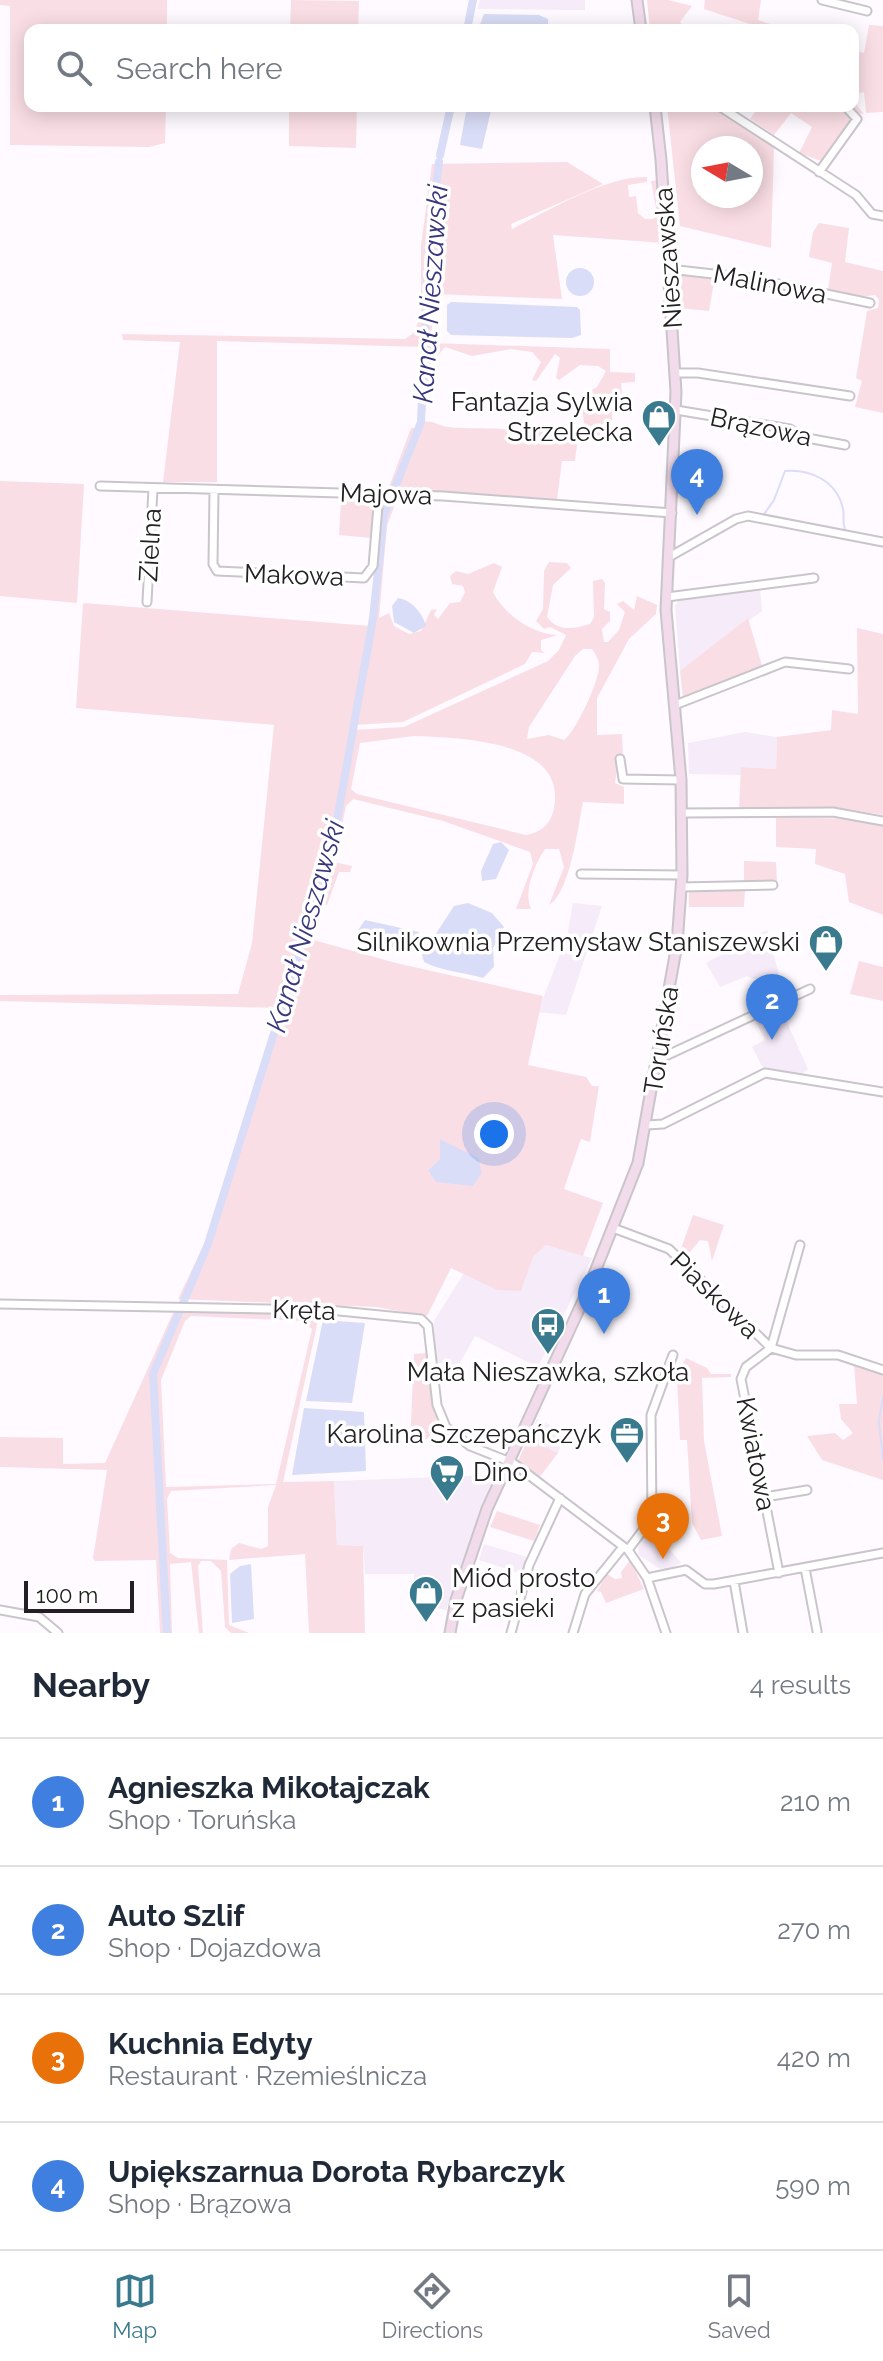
<!DOCTYPE html>
<html lang="en">
<head>
<meta charset="utf-8">
<style>
	:root { --surface:#fff; --page:#f2f2f3; --text:#1f2937; --muted:#747a83; --line:#e0e1e3; --accent:#3a7a8e }
	body { margin:0; font-family:Raleway,sans-serif; background:var(--page); color:var(--text) }
	.compass { position:absolute; left:691px; top:136px; width:72px; height:72px; border-radius:50%; background:var(--surface); box-shadow:0 4px 20px #0003; rotate:280deg }
	.scale { position:absolute; left:24px; bottom:20px; width:110px; box-sizing:border-box; padding-left:8px; border:4px solid #222022; border-top:0; font-size:22px; line-height:28px; white-space:nowrap; color:#222022; -webkit-text-stroke:6px #fff; paint-order:stroke }
	.you { position:absolute; left:494px; top:1134px; width:28px; height:28px; margin:-20px; border:6px solid #fff; border-radius:50%; background:#1a73e8; box-shadow:0 0 0 12px #1a73e833 }
	.badge { display:grid; place-items:center; width:52px; height:52px; border-radius:50%; background:var(--accent); color:#fff; font-size:26px; font-weight:700 }
	.pin { position:absolute; translate:-50% -66px; filter:drop-shadow(0 2px 4px #0008) }
	.pin::after { content:''; position:absolute; top:42px; width:28px; height:24px; background:inherit; clip-path:polygon(0 0,100% 0,50% 100%) }
	.list { margin:0; padding:0; list-style:none }
	h2 { display:flex; justify-content:space-between; align-items:center; height:104px; margin:0; padding:0 32px; font-size:34px }
	h2 small { font-size:26px; font-weight:400; color:var(--muted) }
	.list li { display:grid; grid-template-columns:52px 1fr auto; gap:24px; align-items:center; box-sizing:border-box; height:128px; padding:0 32px; border-top:2px solid var(--line) }
	.list b { display:block; font-size:30px; white-space:nowrap }
	.list p { margin:0; font-size:26px; white-space:nowrap; color:var(--muted) }
	.list em { font-size:26px; font-style:normal; color:var(--muted) }
	.icon { flex:none; width:44px; height:44px; fill:none; stroke:currentColor; stroke-width:2; stroke-linecap:round; stroke-linejoin:round }
	.map { position:relative; flex:none; width:883px; height:1633px; overflow:hidden }
	.search { position:absolute; background:var(--surface); box-shadow:0 4px 20px #0003; left:24px; right:24px; top:24px; height:88px; display:flex; align-items:center; gap:20px; box-sizing:border-box; padding:0 28px; border-radius:16px; color:var(--muted); font-size:30px }
	.sheet { height:616px; background:var(--surface) }
	nav { display:flex; justify-content:space-around; align-items:center; box-sizing:border-box; height:112px; border-top:2px solid var(--line); background:var(--surface); font-size:22px; color:var(--muted) }
	nav a { display:grid; justify-items:center; gap:4px }
	nav .on { color:var(--accent) }
	.map>svg:first-child { display:block }
	.built { fill:#f6ebf8 }
	.green { fill:#fadee5; fill-rule:evenodd }
	.water { fill:#daddf7 }
	.lines { fill:none; stroke-linecap:round; stroke-linejoin:round }
	.stream { stroke:#daddf7; stroke-width:2 }
	.canal { stroke:#daddf7; stroke-width:8 }
	.street-casing { stroke:#cac4cb; stroke-width:11 }
	.secondary-casing { stroke:#cac4cb; stroke-width:13 }
	.street { stroke:#fff; stroke-width:7 }
	.secondary { stroke:#f2dceb; stroke-width:9 }
	.labels { text-anchor:middle; stroke-width:7; stroke-linejoin:round; paint-order:stroke }
	.street-label { font-size:26px; fill:#222022; stroke:#fff }
	.poi-label { font-size:26px; fill:#222022; stroke:#fff; text-anchor:end }
	.water-label { font-size:28px; font-style:italic; fill:#38377e; stroke:#fff }
</style>
</head>
<body>
<div class="map">
<svg width="883" height="1633" viewBox="0 0 883 1633">
	<rect width="100%" height="100%" fill="#fefaff"/>
	<!-- built -->
	<path class="built" d="M480 0H585V10L478 9Z
		M760 587 762 611 680 671 675 606 679 600Z
		M745 732 777 737 776 769 742 767 741 775 689 774 688 743Z
		M573 903 602 906 566 1015 538 1012 567 936Z
		M767 930 785 997 768 1005 757 980 747 976 720 987 706 963Z
		M780 1007 808 1069 802 1074 764 1070 752 1047 765 1040 755 1020Z
		M546 1245 592 1258 538 1367 475 1336 458 1366 435 1362 434 1321 464 1273 497 1290Z
		M537 1419 566 1433 558 1453 528 1439Z
		M494 1475 446 1610 413 1603 414 1574H365L363 1546 337 1545 334 1481Z
		M646 1535H658L681 1563 667 1570 660 1569 639 1555 638 1546Z
		M484 1544 527 1557 522 1574 479 1560Z"/>
	<!-- green -->
	<path class="green" d="M0 0H167V30H30V106H166L165 143 149 147 10 145V6L0 5Z
		M291 0 359 1 358 30H290Z
		M647 0H668L692 6 680 22 686 30H650Z
		M705 0H761L758 20 788 30H749L753 25 704 9Z
		M869 25 883 26V112L866 113 864 92 857 94 856 104 864 114 857 113 824 162 799 153 812 127 791 113 774 135 750 119 759 106H853V50L864 53Z
		M289 106H357L356 148 289 146Z
		M667 106H713L774 147 771 248 680 226ZM703 148H751V196L698 195 692 184 698 171H703Z
		M567 162 603 184 511 224 512 229C547 211 608 175 647 177V182L628 185 629 197 636 196 638 213 645 219H653L657 213 651 181 659 180 664 243 553 235 562 299 434 294 431 343 610 349V372L635 373V382L621 383 622 393 612 404V438L578 436 575 461H562L557 500 388 490 411 428H417L423 347 217 341V482H163L180 342 123 340 122 334 405 339 412 334 421 317V245L432 164ZM445 347 472 356 511 349 532 352 541 362 532 380 536 381 555 354 560 358 556 378 559 380 580 365 598 366 606 371 597 387 580 396 585 429 581 433 560 434 540 429 533 433C504 426 477 430 448 427 439 426 433 420 424 422L430 365Z
		M819 223 849 228 845 262 883 271V413L855 407 862 381 856 378 867 311 878 308 879 300 875 295 860 297 828 290 832 263 809 257 813 232Z
		M678 272 715 276 709 311 679 308Z
		M0 481 84 484 77 603 0 596Z
		M386 496 397 499 387 526 379 618 389 613 394 626 409 634 421 631 431 610 437 609 434 615 438 619 450 603 460 602 465 592 463 586 452 584 450 576 456 571 468 574 494 563 502 567 493 592C504 615 534 635 558 635L541 640V650L545 653 532 652 525 664 403 722 354 725 353 730 404 727 548 661 559 650 566 635 550 627 544 629 536 621 543 609 544 571 549 562 567 563 571 568 553 585 547 617C558 632 574 629 590 624L594 617 593 581 602 579 605 583 604 609 610 612V621L602 629 604 642H608L619 630 625 612 617 604 623 601 634 610 637 596 657 605 656 614 629 639 597 698V735L622 734 623 756H619L615 783 624 787V804L583 802C578 827 570 893 549 905L564 867 559 849H545C535 864 523 891 531 909H516L533 864 530 852 443 821 353 799 346 806 334 862 352 866 350 872H339L327 905 322 904 310 939 396 963 543 996 528 1065 586 1077 592 1086H599L590 1142 581 1139 564 1189 603 1203 583 1256 546 1245 533 1257 521 1291 497 1290 451 1268 427 1316 376 1307 178 1299 207 1238 280 1008 0 1001V995L238 994 252 943 274 725 76 708 83 603 371 626 381 501ZM583 649H592C596 655 599 660 599 666 599 682 576 731 564 740L549 735 527 739 529 727 575 656ZM414 736C457 738 572 739 553 812 549 826 539 833 526 835L357 794 351 789 360 743ZM440 1140 473 1185 428 1170 440 1159Z
		M368 499 374 504 370 538 339 535 341 500Z
		M748 618 763 669 683 698 680 671Z
		M857 628 883 634V815L839 808 739 809 741 767 776 769 777 737 831 730 832 710 858 714Z
		M776 817 857 819 883 824V915L849 902 845 874 815 864 816 849 776 847Z
		M744 861 776 862 777 883 744 884Z
		M689 889H745L744 907H689Z
		M859 961 883 967V1001L850 994Z
		M693 1215 724 1225 712 1261 708 1241 700 1240 685 1258 679 1254Z
		M204 1311 319 1315 283 1482 334 1481 337 1545 363 1546 365 1633H309L305 1554 229 1560 231 1549 239 1543 261 1549 268 1546V1507L276 1485 171 1491 167 1499 170 1553 178 1558 227 1560 229 1625 249 1633H231L225 1627 221 1571 211 1561H201L198 1566 203 1633H199L191 1562 170 1564 172 1633H160L156 1560 95 1561 93 1558 107 1470 0 1467V1437L63 1438V1464L105 1463 173 1313ZM191 1316 302 1321 312 1329 276 1484 166 1487 161 1380 185 1321Z
		M427 1353 437 1422 447 1435 426 1439V1445H410L414 1354Z
		M686 1358 707 1368 711 1374H731V1377L702 1378 704 1441 722 1536 701 1540 692 1523 687 1440H680L677 1378H673Z
		M854 1364 883 1375V1480L822 1460 807 1436 835 1433 843 1440 853 1433 841 1419 839 1404H857Z
		M528 1439 558 1453 539 1478 518 1461Z
		M497 1511 540 1525 534 1541 490 1527Z
		M630 1560 644 1589 606 1603 601 1592 597 1591 607 1574 615 1579 622 1578 621 1572Z"/>
	<!-- water -->
	<path class="water" d="M484 14 539 15 548 19V29L478 30Z
		M467 106H492L482 149 460 145Z
		M566 282a14 14 0 1 1 28 0a14 14 0 1 1-28 0Z
		M451 302 577 307 580 310 581 335 572 338 451 335 447 331V305Z
		M398 598C412 600 423 614 426 626L414 633 394 622 392 606Z
		M501 842 509 850 496 879 482 881 481 871 493 844Z
		M468 903 492 913 504 927 493 948 494 967 483 978C463 972 441 971 424 962L422 955 454 906Z
		M365 920 419 932 418 945 407 952 362 939 358 930Z
		M440 1139 478 1158 482 1173 473 1186 436 1182 428 1170 440 1159Z
		M323 1320 365 1323 352 1403 306 1401Z
		M304 1408 364 1412 366 1471 292 1475Z
		M251 1564 254 1619 232 1623 230 1574 240 1566Z"/>
	<g class="lines">
		<!-- stream -->
		<path class="stream" d="M762 517 774 500 785 471C811 469 837 481 843 509 845 518 841 525 847 533
			M883 1397 879 1421 883 1460"/>
		<!-- canal -->
		<path class="canal" d="M467 30 473 0
			M440 155 451 106
			M167 1633 153 1374 208 1244 332 848 373 618 384 515 421 422 429 246 439 162"/>
		<defs>
			<path id="street" d="M822 0 867 11
				M719 106 856 195 872 214 883 216
				M819 172 857 119 845 106
				M669 269 749 278 870 303
				M675 373H698L850 396
				M676 410 790 429 807 438 845 445
				M100 486 443 496 672 513
				M214 491 213 564 217 571 364 578 373 566 379 494
				M669 557 736 519 748 516 883 542
				M667 597 814 578
				M147 602 153 489
				M675 705 785 662 849 669
				M620 759 623 779 681 780
				M682 813 833 812 883 821
				M581 874 682 875
				M681 887 773 885
				M659 1059 810 989
				M647 1125 663 1124 765 1073 883 1092
				M613 1228 669 1249 771 1348 796 1355H838L883 1370
				M0 1304 329 1310 421 1319 428 1326 437 1405 446 1427 470 1446 513 1463 628 1550 647 1578 666 1633
				M771 1348 746 1367 741 1379 779 1573
				M771 1348 800 1245
				M765 1497 807 1490
				M628 1550 652 1518 651 1415 673 1355
				M805 1568 817 1631
				M647 1578 686 1570 705 1584H714L883 1553
				M734 1581 743 1633
				M0 1610 39 1617 58 1633
				M511 1633 529 1565 560 1498
				M573 1633 585 1594 623 1547"/>
			<path id="secondary" d="M637 0 641 30
				M450 1633 456 1600 487 1509 587 1292 638 1163 677 944 682 875 681 780 666 610 676 392 661 160 655 106"/>
		</defs>
		<!-- street casing -->
		<use href="#street" class="street-casing"/>
		<!-- secondary casing -->
		<use href="#secondary" class="secondary-casing"/>
		<!-- street -->
		<use href="#street" class="street"/>
		<!-- secondary -->
		<use href="#secondary" class="secondary"/>
	</g>
	<!-- icons -->
	<defs>
		<symbol id="shop-pin" viewBox="-11 -11 22 30"><path d="M0 17L-7.5 6A9.5 9.5 0 1 1 7.5 6Z" fill="#3a7a8e" stroke="#fff"/><path d="M-5-2.5h2.3a2.7 3.5 0 0 1 5.4 0H5L5.5 6h-11ZM-1.5-2.5h3a1.5 2.3 0 0 0-3 0Z" fill="#fff"/></symbol>
		<symbol id="bus-pin" viewBox="-11 -11 22 30"><path d="M0 17L-7.5 6A9.5 9.5 0 1 1 7.5 6Z" fill="#3a7a8e" stroke="#fff"/><path d="M-5-6H5V4H4V6H2V4H-2V6H-4V4H-5ZM-3.5-4V0h7V-4ZM-3.5 1.2v1.5H-2V1.2ZM2 1.2v1.5H3.5V1.2Z" fill="#fff"/></symbol>
		<symbol id="office-pin" viewBox="-11 -11 22 30"><path d="M0 17L-7.5 6A9.5 9.5 0 1 1 7.5 6Z" fill="#3a7a8e" stroke="#fff"/><path d="M-6-3h4V-5.5h4V-3h4V5H-6ZM-1-4.5V-3h2v-1.5ZM-6 0V1H6V0Z" fill="#fff"/></symbol>
		<symbol id="supermarket-pin" viewBox="-11 -11 22 30"><path d="M0 17L-7.5 6A9.5 9.5 0 1 1 7.5 6Z" fill="#3a7a8e" stroke="#fff"/><path d="M-6-5.5h2.5l.6 2H6L4.5 2H-2.5L-4.4-4H-6ZM-1.5 3.2a1.3 1.3 0 1 0 .1 0ZM3 3.2a1.3 1.3 0 1 0 .1 0Z" fill="#fff"/></symbol>
	</defs>
	<g fill-rule="evenodd">
		<use href="#shop-pin" x="639" y="397" width="40" height="54"/>
		<use href="#shop-pin" x="806" y="922" width="40" height="54"/>
		<use href="#bus-pin" x="528" y="1305" width="40" height="54"/>
		<use href="#office-pin" x="607" y="1414" width="40" height="54"/>
		<use href="#supermarket-pin" x="427" y="1452" width="40" height="54"/>
		<use href="#shop-pin" x="406" y="1573" width="40" height="54"/>
	</g>
	<g class="labels">
		<!-- street labels -->
		<g class="street-label">
			<text transform="translate(668 258) rotate(-94)" y="9">Nieszawska</text>
			<text transform="translate(770 284) rotate(11)" y="9">Malinowa</text>
			<text transform="translate(761 427) rotate(12)" y="9">Brązowa</text>
			<text transform="translate(386 494) rotate(2)" y="9">Majowa</text>
			<text transform="translate(150 545) rotate(-87)" y="9">Zielna</text>
			<text transform="translate(294 575) rotate(2)" y="9">Makowa</text>
			<text transform="translate(661 1040) rotate(-81)" y="9">Toruńska</text>
			<text transform="translate(715 1295) rotate(44)" y="9">Piaskowa</text>
			<text transform="translate(304 1310) rotate(2)" y="9">Kręta</text>
			<text transform="translate(756 1454) rotate(79)" y="9">Kwiatowa</text>
		</g>
		<!-- poi labels -->
		<g class="poi-label">
			<text x="633" y="411">Fantazja Sylwia<tspan x="633" dy="30">Strzelecka</tspan></text>
			<text x="800" y="951">Silnikownia Przemysław Staniszewski</text>
			<text x="548" y="1381" text-anchor="middle">Mała Nieszawka, szkoła</text>
			<text x="601" y="1443">Karolina Szczepańczyk</text>
			<text x="473" y="1481" text-anchor="start">Dino</text>
			<text x="452" y="1587" text-anchor="start">Miód prosto<tspan x="452" dy="30">z pasieki</tspan></text>
		</g>
		<!-- water labels -->
		<g class="water-label">
			<text transform="translate(430 294) rotate(-86)" y="10">Kanał Nieszawski</text>
			<text transform="translate(305 926) rotate(-74)" y="10">Kanał Nieszawski</text>
		</g>
	</g>
</svg>
<svg class="compass" viewBox="-18 -18 36 36"><path d="M0-13l5 13h-10z" fill="#e53935"/><path d="M0 13l5-13h-10z" fill="#747a83"/></svg>
<div class="scale">100 m</div>
<div class="you"></div>
<div class="pin badge" style="left:604px;top:1334px;background:#3f7fe0">1</div>
<div class="pin badge" style="left:772px;top:1040px;background:#3f7fe0">2</div>
<div class="pin badge" style="left:663px;top:1559px;background:#e8710a">3</div>
<div class="pin badge" style="left:697px;top:515px;background:#3f7fe0">4</div>
<div class="search"><svg class="icon" aria-label="search" viewBox="0 0 24 24"><circle cx="10" cy="10" r="6"/><path d="M15 15l6 6"/></svg>Search here</div>
</div>
<section class="sheet">
<h2>Nearby<small>4 results</small></h2>
<ul class="list">
<li><span class="badge" style="background:#3f7fe0">1</span><div><b>Agnieszka Mikołajczak</b><p>Shop · Toruńska</p></div><em>210 m</em></li>
<li><span class="badge" style="background:#3f7fe0">2</span><div><b>Auto Szlif</b><p>Shop · Dojazdowa</p></div><em>270 m</em></li>
<li><span class="badge" style="background:#e8710a">3</span><div><b>Kuchnia Edyty</b><p>Restaurant · Rzemieślnicza</p></div><em>420 m</em></li>
<li><span class="badge" style="background:#3f7fe0">4</span><div><b>Upiększarnua Dorota Rybarczyk</b><p>Shop · Brązowa</p></div><em>590 m</em></li>
</ul>
</section>
<nav>
<a class="on"><svg class="icon" aria-label="map" viewBox="0 0 24 24"><path d="M3 6l6-2 6 2 6-2v14l-6 2-6-2-6 2zM9 4v14M15 6v14"/></svg>Map</a>
<a><svg class="icon" aria-label="directions" viewBox="0 0 24 24"><path d="M12 3l9 9-9 9-9-9zM9 14v-3h6M13 9l2 2-2 2"/></svg>Directions</a>
<a><svg class="icon" aria-label="saved" viewBox="0 0 24 24"><path d="M7 4h10v16l-5-4-5 4z"/></svg>Saved</a>
</nav>
</body>
</html>
